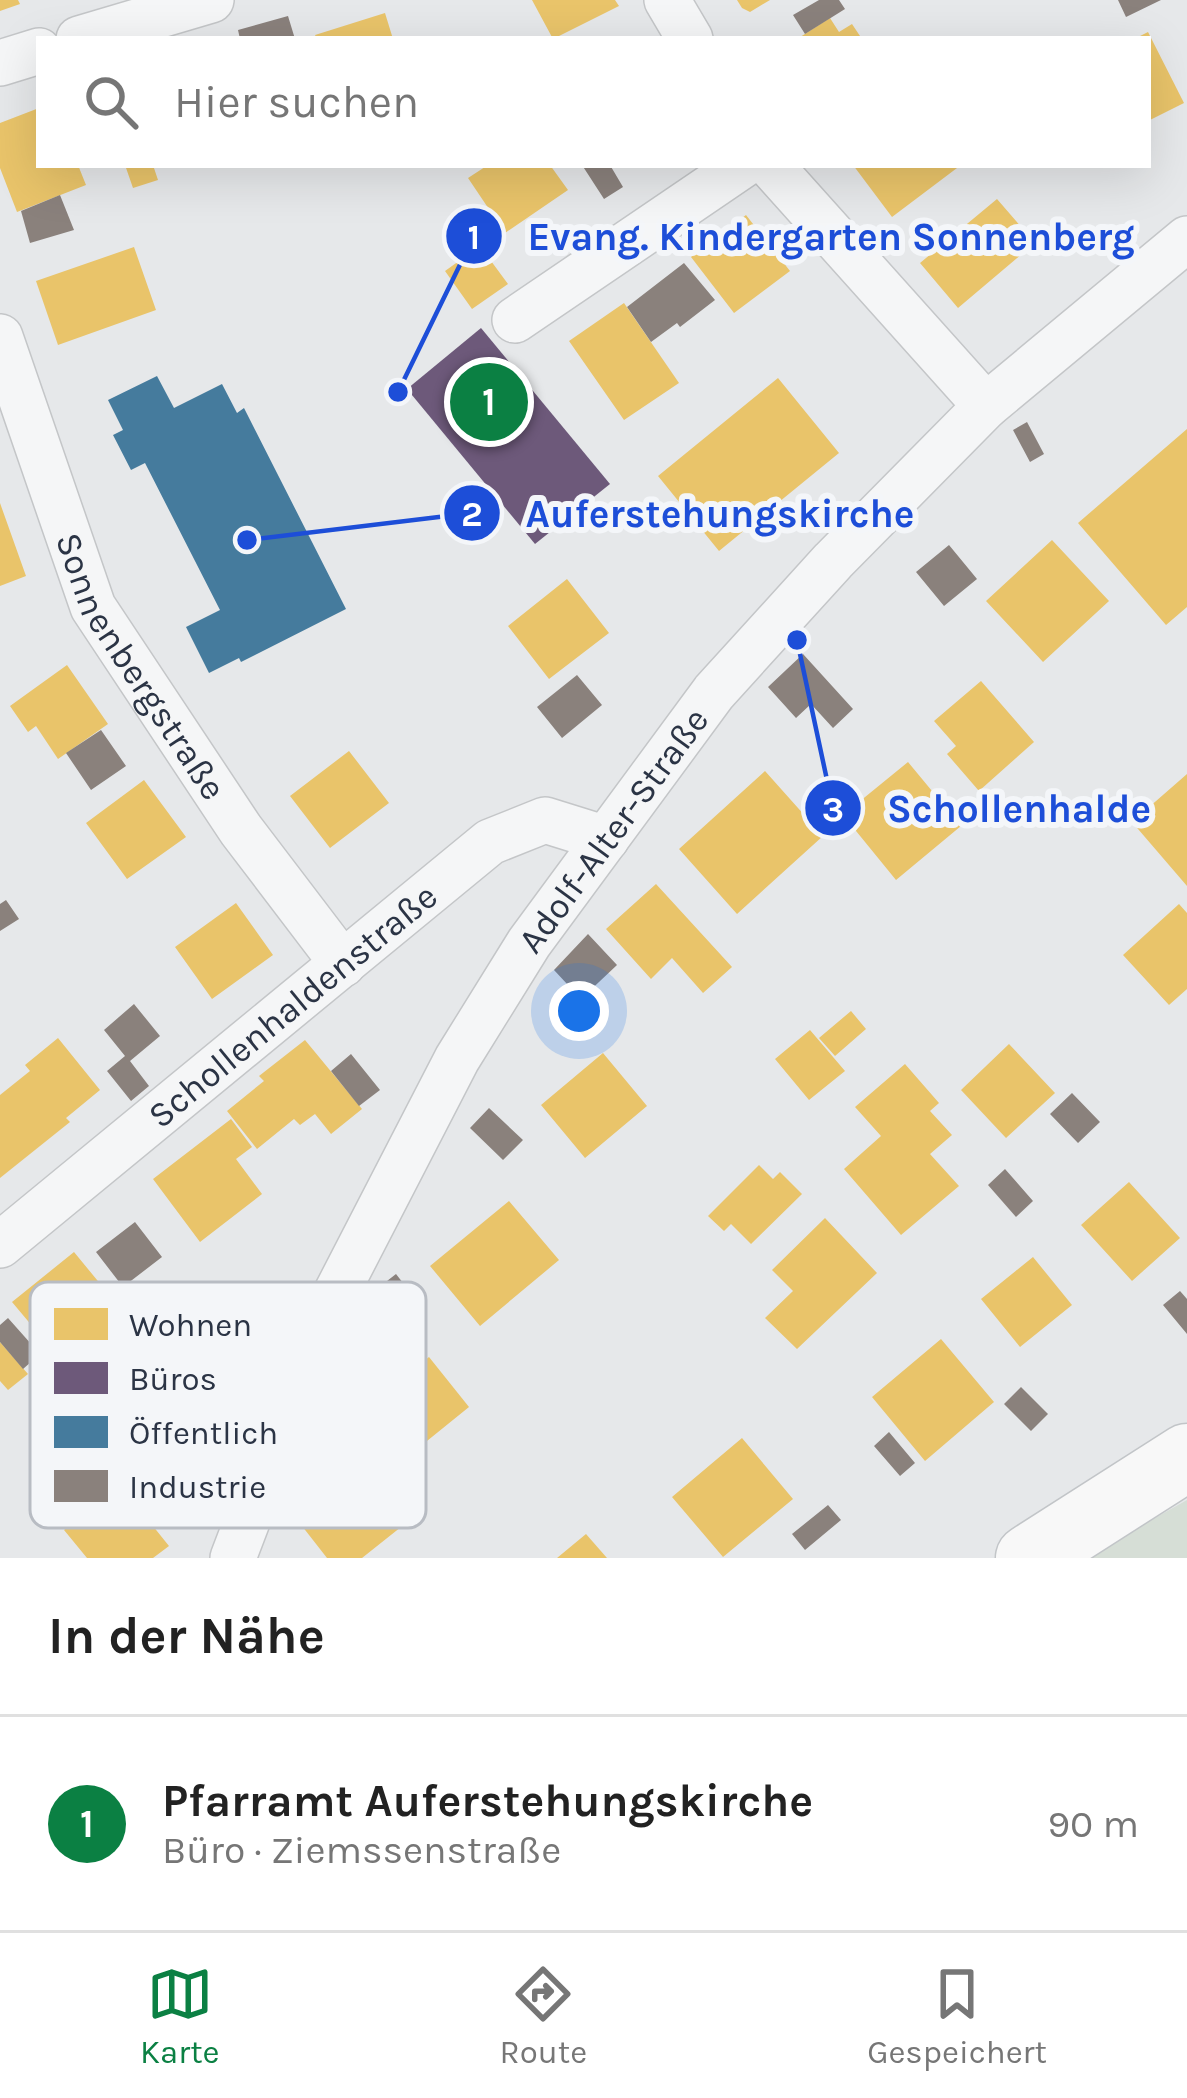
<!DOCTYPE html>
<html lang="de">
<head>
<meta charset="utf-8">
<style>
	:root { --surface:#fff; --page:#f2f2f2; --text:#222; --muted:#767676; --line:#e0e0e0; --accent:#0b8043 }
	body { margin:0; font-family:Karla,sans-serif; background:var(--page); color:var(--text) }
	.you { position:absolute; left:579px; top:1011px; width:42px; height:42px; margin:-30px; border:9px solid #fff; border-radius:50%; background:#1a73e8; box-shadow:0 0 0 18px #1a73e833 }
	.badge { display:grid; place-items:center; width:78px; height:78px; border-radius:50%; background:var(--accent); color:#fff; font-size:39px; font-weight:700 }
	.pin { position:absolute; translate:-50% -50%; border:6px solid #fff; box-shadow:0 3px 12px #0006 }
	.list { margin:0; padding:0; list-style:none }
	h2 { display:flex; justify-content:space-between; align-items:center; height:156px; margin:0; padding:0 48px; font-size:51px }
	h2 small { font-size:39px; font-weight:400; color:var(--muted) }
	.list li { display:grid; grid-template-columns:78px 1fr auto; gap:36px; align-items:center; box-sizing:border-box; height:216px; padding:0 48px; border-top:3px solid var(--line) }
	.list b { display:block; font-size:45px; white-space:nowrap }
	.list p { margin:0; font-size:39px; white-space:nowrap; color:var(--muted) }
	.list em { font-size:39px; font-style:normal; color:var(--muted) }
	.icon { flex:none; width:66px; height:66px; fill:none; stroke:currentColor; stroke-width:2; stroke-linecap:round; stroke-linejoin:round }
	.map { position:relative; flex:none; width:1187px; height:1558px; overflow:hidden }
	.search { position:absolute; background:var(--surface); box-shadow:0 12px 48px #0002; left:36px; right:36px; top:36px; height:132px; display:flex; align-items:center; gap:30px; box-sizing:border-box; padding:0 42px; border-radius:0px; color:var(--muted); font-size:45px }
	.sheet { height:372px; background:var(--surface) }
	nav { display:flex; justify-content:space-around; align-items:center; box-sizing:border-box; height:168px; border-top:3px solid var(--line); background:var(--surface); font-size:33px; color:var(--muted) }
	nav a { display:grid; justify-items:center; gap:6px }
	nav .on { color:var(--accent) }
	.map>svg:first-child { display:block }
	.green { fill:#d6ded6 }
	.homes { fill:#e9c46a }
	.offices { fill:#6d597a }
	.public { fill:#457b9d }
	.industry { fill:#8a817c }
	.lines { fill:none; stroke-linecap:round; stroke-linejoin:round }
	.minor-casing { stroke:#c4c6c8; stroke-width:48 }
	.primary-casing { stroke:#c2c5c8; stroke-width:69 }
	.minor { stroke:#f5f6f7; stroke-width:45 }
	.primary { stroke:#f8f8f8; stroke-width:66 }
	.labels { text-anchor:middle; stroke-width:12; stroke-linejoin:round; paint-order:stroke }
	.street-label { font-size:36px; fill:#2b3445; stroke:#f4f6f9 }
	.key { fill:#f4f6f9; stroke:#b8bcc3; stroke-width:3 }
	.key-label { font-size:33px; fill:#2b3445 }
	.leader { fill:none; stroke:#1d4ed8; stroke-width:4.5 }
	.callout-dot { fill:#1d4ed8; stroke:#f4f6f9; stroke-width:4.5 }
	.mark-label { font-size:36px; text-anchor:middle; font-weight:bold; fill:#fff }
	.callout-label { font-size:39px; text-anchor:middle; font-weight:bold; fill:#1d4ed8; stroke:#f4f6f9; stroke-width:12; stroke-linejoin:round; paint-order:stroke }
</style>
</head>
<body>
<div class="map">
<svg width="1187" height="1558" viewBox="0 0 1187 1558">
	<rect width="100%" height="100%" fill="#e6e8ea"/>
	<!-- green -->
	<path class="green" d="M1187 1500V1558H1084Z"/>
	<!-- homes -->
	<path class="homes" d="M0 0H18L20 4 0 11Z
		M532 0H615L619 6 553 39Z
		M737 0H770L750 12 742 8Z
		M385 13 393 39H317L315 35Z
		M830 18 839 32 852 24 862 39H797Z
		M1148 32 1184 103 1148 121V39H1134Z
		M39 108V165H78L86 185 17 212 0 168V123Z
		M125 165H153L158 180 133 188Z
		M488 165H550L568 190 505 233 468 178Z
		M853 165H961L892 217Z
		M997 199 1035 243 958 308 920 263Z
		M746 215 790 271 734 313 691 257Z
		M480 246 508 284 472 309 445 271Z
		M134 247 156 310 58 345 36 281Z
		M624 303 679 383 624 420 569 341Z
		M778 378 839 453 719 551 658 476Z
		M1187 429V607L1166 625 1078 523Z
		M0 503 26 576 0 586Z
		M1052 540 1109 601 1043 662 986 601Z
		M567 579 609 633 549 679 508 626Z
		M67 665 108 724 58 759 36 726 28 732 10 706Z
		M981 681 1034 742 979 791 947 754 956 746 934 721Z
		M349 751 389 803 330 848 290 796Z
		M908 762 961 826 896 880 843 815Z
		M765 771 823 836 737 914 679 849Z
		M1187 774V886L1132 822Z
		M144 780 186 837 127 879 86 823Z
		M656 884 732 967 703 993 672 958 651 979 606 929Z
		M236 903 273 955 212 999 175 947Z
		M1179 904 1187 913V989L1169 1005 1123 955Z
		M851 1011 866 1029 835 1056 819 1038Z
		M810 1030 845 1071 809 1100 775 1059Z
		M58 1038 100 1090 66 1118 70 1122 0 1178V1095L30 1071 25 1065Z
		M305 1040 362 1109 331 1134 315 1114 300 1125 294 1119 257 1149 227 1111 264 1081 259 1076Z
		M1009 1044 1055 1093 1006 1138 961 1090Z
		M603 1053 647 1106 585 1158 541 1105Z
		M905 1064 939 1103 930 1111 952 1135 930 1154 959 1186 901 1235 844 1169 881 1136 855 1107Z
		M231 1119 252 1147 236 1159 262 1194 200 1242 153 1179Z
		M759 1165 773 1179 780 1172 802 1194 751 1244 731 1224 724 1231 708 1216Z
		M1129 1182 1180 1238 1132 1281 1081 1225Z
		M509 1201 559 1260 480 1326 430 1266Z
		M825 1218 877 1273 797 1349 765 1318 793 1291 772 1270Z
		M74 1252 125 1314 64 1364 12 1302Z
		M1033 1257 1072 1305 1020 1347 981 1299Z
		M941 1339 994 1402 925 1461 872 1397Z
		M0 1342 28 1374 8 1390 0 1381Z
		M429 1357 469 1407 401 1462 360 1411Z
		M742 1438 793 1499 723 1557 672 1497Z
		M364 1478 401 1527 362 1558H327L302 1526Z
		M120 1485 169 1546 153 1558H87L64 1530Z
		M586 1534 607 1558H557Z"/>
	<!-- offices -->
	<path class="offices" d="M481 328 610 484 535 544 407 389Z"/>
	<!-- public -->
	<path class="public" d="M157 376 174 408 222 384 237 413 244 408 346 609 241 662 239 658 209 673 186 627 220 610 145 463 131 470 113 435 123 430 108 400Z"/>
	<!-- industry -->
	<path class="industry" d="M819 0H839L845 9 805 34 793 15Z
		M1118 0H1161L1126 17Z
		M288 16 295 39H240L238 30Z
		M582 165H610L623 187 604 199Z
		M60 195 74 230 30 243 21 211Z
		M684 263 715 300 680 327 677 323 651 342 627 307Z
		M1027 422 1044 454 1030 462 1013 430Z
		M949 545 977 579 944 606 916 572Z
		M803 654 853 709 833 728 811 704 796 718 768 687Z
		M577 675 602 705 562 738 537 707Z
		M101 730 126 766 91 790 66 753Z
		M6 900 19 919 0 931V904Z
		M588 934 617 965 581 999 554 970Z
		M134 1004 160 1036 130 1061 149 1086 131 1101 107 1071 125 1056 104 1030Z
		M351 1054 380 1090 359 1106 331 1071Z
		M1072 1093 1100 1122 1078 1143 1050 1114Z
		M489 1108 523 1140 503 1160 470 1128Z
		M1005 1169 1033 1201 1016 1217 988 1185Z
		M135 1222 162 1257 123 1287 96 1252Z
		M396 1274 421 1306 405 1318 416 1331 391 1351 363 1314 385 1297 378 1288Z
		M1180 1291 1187 1299V1334L1163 1305Z
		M8 1318 40 1354 23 1369 0 1342V1325Z
		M1021 1387 1048 1414 1031 1431 1004 1404Z
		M889 1432 915 1463 900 1476 874 1446Z
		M828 1505 841 1520 805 1550 792 1534Z"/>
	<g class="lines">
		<defs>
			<g id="minor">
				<path d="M667 0 690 39"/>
				<path d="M79 39 211 0"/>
				<path d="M0 63 39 51"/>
				<path d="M770 165 986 406"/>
				<path d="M515 320 743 165"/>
				<path id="s1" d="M0 337 93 607 241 830 343 964"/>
				<path id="s2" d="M0 1245 490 842 545 820 606 839"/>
				<path id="s3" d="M233 1558 327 1311 457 1059 529 943 714 692 833 561 986 406 1187 239"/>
			</g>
			<path id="primary" d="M1029 1558 1187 1457"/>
		</defs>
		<!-- minor casing -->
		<use href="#minor" class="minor-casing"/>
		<!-- primary casing -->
		<use href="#primary" class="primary-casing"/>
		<!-- minor -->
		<use href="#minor" class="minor"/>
		<!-- primary -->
		<use href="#primary" class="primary"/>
	</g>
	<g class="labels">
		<!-- street labels -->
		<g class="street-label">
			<text dy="13" stroke="none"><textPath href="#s1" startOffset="360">Sonnenbergstraße</textPath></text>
			<text dy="13" stroke="none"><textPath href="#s3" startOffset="825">Adolf-Alter-Straße</textPath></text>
			<text dy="13" stroke="none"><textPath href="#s2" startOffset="378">Schollenhaldenstraße</textPath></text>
		</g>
	</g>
	<!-- legend -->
	<rect x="30" y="1282" width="396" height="246" rx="18" class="key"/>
	<rect x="54" y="1308" width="54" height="32" fill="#e9c46a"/>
	<rect x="54" y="1362" width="54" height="32" fill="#6d597a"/>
	<rect x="54" y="1416" width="54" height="32" fill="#457b9d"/>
	<rect x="54" y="1470" width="54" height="32" fill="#8a817c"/>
	<g class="key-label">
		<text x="129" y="1336">Wohnen</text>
		<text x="129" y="1390">Büros</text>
		<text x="129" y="1444">Öffentlich</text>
		<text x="129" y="1498">Industrie</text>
	</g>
	<!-- callouts -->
	<path class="leader" d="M398 392L474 236M247 540L472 513M797 640L833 808"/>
	<g class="callout-dot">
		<circle cx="398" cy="392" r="12"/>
		<circle cx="247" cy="540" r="12"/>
		<circle cx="797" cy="640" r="12"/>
		<circle cx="474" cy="236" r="30"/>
		<circle cx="472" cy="513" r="30"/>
		<circle cx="833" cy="808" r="30"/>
	</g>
	<g class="mark-label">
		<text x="474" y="249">1</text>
		<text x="472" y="526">2</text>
		<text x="833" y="821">3</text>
	</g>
	<g class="callout-label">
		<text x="831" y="250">Evang. Kindergarten Sonnenberg</text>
		<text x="720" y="527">Auferstehungskirche</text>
		<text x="1019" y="822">Schollenhalde</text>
	</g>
</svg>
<div class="you"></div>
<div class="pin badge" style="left:489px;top:402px">1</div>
<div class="search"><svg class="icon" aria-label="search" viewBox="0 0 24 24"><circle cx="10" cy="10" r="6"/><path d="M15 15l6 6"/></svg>Hier suchen</div>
</div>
<section class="sheet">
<h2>In der Nähe<small></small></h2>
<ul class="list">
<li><span class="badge">1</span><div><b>Pfarramt Auferstehungskirche</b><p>Büro · Ziemssenstraße</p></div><em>90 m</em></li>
</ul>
</section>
<nav>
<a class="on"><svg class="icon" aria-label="map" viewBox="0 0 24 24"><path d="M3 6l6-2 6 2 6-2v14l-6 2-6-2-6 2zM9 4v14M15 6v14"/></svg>Karte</a>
<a><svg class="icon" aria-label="directions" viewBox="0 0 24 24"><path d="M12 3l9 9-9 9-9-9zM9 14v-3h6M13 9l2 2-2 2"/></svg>Route</a>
<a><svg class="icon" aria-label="saved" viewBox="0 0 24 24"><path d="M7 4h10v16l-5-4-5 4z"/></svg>Gespeichert</a>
</nav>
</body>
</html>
